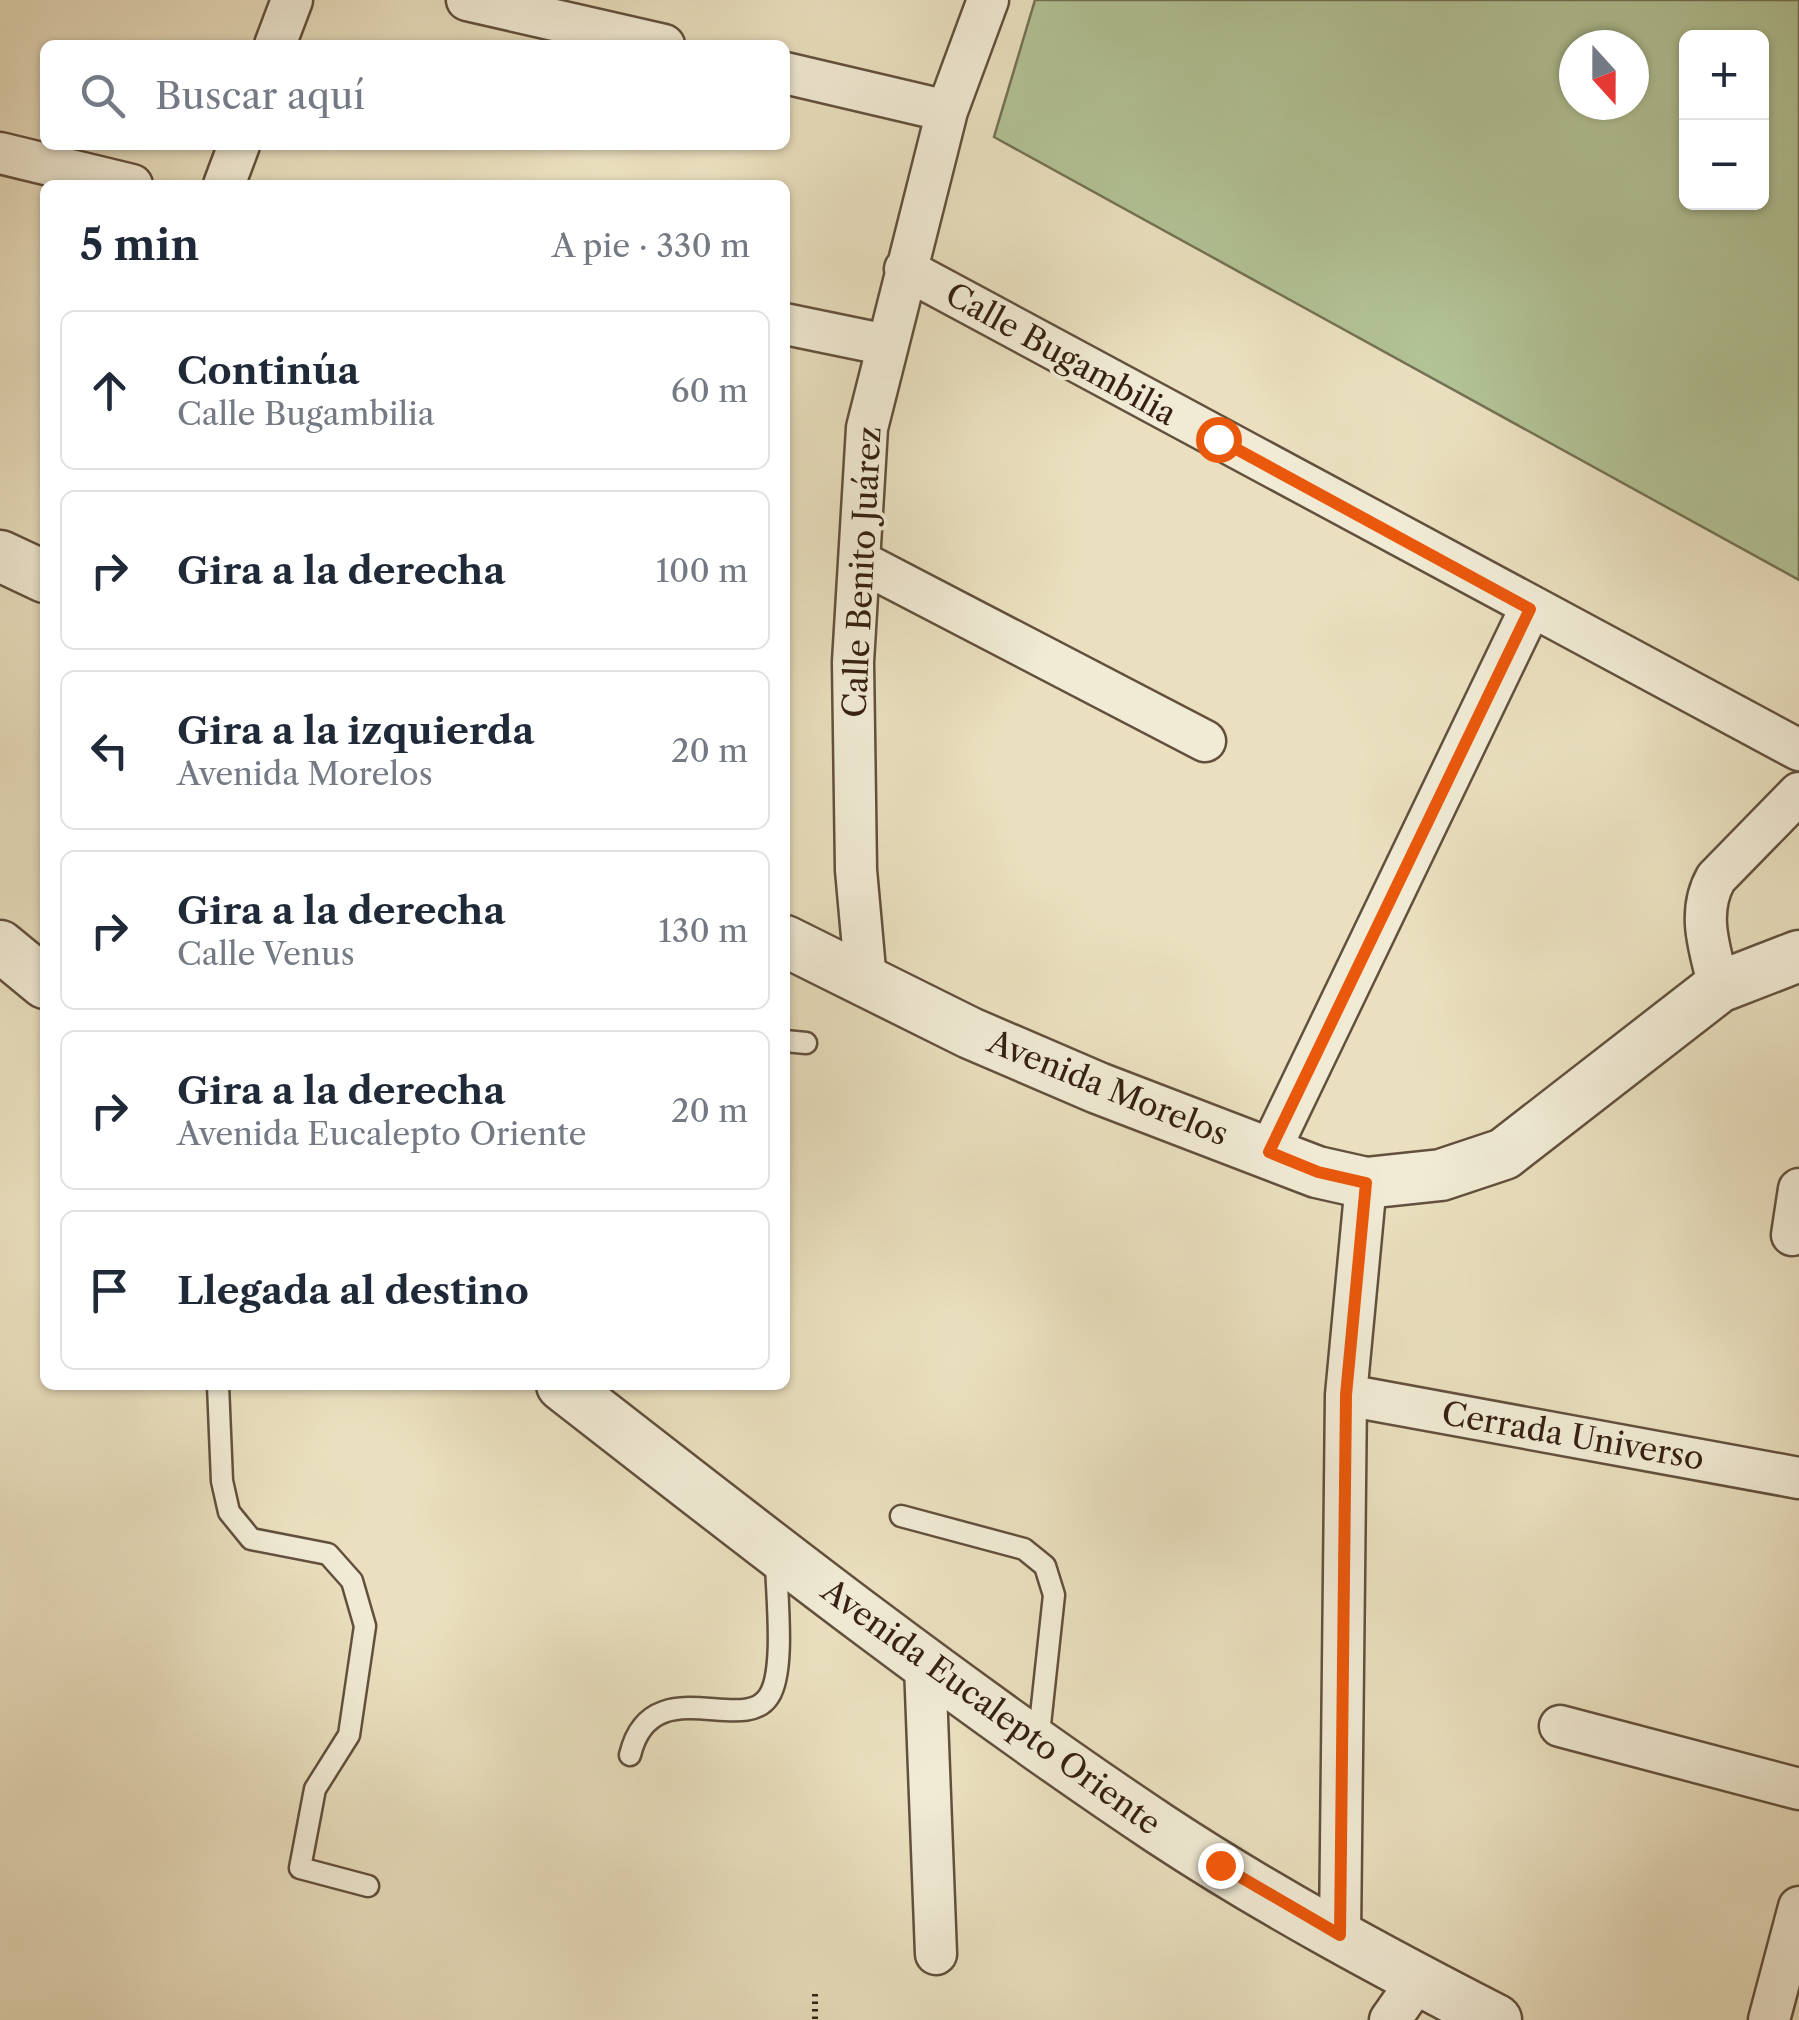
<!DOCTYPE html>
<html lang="es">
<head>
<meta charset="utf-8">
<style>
	:root { --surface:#fff; --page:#f2f2f3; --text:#1f2937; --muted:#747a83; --line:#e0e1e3 }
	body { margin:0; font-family:"Libre Caslon Text",serif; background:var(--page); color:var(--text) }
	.controls { position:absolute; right:30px; top:30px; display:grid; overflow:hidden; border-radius:15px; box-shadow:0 2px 8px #0004 }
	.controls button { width:90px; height:90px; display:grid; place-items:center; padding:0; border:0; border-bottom:2px solid var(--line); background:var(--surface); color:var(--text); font:50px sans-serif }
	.compass { position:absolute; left:1559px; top:30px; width:90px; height:90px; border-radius:50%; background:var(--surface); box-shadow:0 2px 8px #0004; rotate:159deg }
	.stop { position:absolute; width:30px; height:30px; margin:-22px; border:8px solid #ea580c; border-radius:50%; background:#fff }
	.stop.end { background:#ea580c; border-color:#fff; box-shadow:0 2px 10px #0008 }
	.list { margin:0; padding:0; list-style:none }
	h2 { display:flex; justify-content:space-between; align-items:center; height:130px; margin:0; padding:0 40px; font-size:42px }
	h2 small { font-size:32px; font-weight:400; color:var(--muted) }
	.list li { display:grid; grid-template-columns:65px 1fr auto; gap:30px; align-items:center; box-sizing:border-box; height:160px; margin:0 20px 20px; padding:0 20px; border:2px solid var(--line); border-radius:15px }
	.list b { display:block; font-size:38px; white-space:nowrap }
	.list p { margin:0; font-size:32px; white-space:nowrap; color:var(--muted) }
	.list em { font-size:32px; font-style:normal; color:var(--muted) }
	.icon { flex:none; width:55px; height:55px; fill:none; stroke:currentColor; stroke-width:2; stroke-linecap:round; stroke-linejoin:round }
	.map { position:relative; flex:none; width:1799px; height:2020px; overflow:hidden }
	.search { position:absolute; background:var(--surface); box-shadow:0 2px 8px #0004; left:40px; top:40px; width:750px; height:110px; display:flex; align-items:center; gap:25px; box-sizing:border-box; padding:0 35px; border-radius:15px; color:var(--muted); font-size:38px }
	.panel { position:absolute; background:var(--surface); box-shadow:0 2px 8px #0004; left:40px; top:180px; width:750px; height:1210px; border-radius:15px }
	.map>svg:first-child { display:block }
	.green { fill:#b2c396; stroke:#747254; stroke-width:2.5; fill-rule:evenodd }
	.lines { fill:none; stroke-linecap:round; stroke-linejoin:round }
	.service-casing { stroke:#62503d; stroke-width:25 }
	.minor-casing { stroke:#62503d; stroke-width:45 }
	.tertiary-casing { stroke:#62503d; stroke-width:55 }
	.path { stroke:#352012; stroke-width:6; stroke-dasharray:2.5 5; stroke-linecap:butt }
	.service { stroke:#f1ebd5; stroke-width:20 }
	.minor { stroke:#f1ebd5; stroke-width:40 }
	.tertiary { stroke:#f1ebd5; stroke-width:50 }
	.route { stroke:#ea580c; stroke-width:12 }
	.labels { text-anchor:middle; stroke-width:8; stroke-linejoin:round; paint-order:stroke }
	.street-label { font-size:32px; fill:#352012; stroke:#f1ebd5 }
</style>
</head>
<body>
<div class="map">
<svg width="1799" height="2020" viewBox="0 0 1799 2020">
	<rect width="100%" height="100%" fill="#eae0bf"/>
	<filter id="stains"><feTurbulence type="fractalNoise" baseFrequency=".002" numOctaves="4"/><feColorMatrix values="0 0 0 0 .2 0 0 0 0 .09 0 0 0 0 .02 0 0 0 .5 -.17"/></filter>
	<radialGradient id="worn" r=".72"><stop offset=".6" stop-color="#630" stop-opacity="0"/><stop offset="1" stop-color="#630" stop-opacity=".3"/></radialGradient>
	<!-- green -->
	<path class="green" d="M1035 0H1799V580L994 137ZM1686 38H1762V202H1686ZM1574 45H1634V105H1574Z"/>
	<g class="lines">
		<defs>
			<path id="service" d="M785 1041 806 1043
				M218 1385 222 1481 229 1512 251 1539 328 1554 352 1581 365 1626 349 1735 315 1789 300 1868 368 1886
				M901 1516 1024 1549 1045 1566 1054 1595 1038 1743
				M630 1755C651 1668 744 1737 769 1696 786 1670 776 1591 776 1559"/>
			<path id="minor" d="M467 0 664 45
				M275 45 292 0
				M785 73 947 111
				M0 153 132 185
				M224 185 239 145
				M905 269 1799 750
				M785 324 887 345
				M861 562 1205 741
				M866 981 856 870 853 662 867 428 947 111 988 0
				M1719 987C1710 950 1696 913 1716 878L1799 793
				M1269 1152 1530 609
				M1792 1235 1799 1189
				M1346 1395 1799 1478
				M925 1665 936 1954
				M1560 1726 1799 1789
				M1340 1935 1346 1395 1366 1183
				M1390 2020 1418 1980
				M1769 2020 1799 1907"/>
			<path id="tertiary" d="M0 556 45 577
				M785 941 970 1033 1098 1088 1317 1172 1366 1183 1441 1175 1504 1154 1719 987 1799 956
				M0 946 45 983
				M562 1385C758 1538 953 1691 1160 1829 1266 1899 1383 1962 1496 2020"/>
		</defs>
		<!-- service casing -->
		<use href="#service" class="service-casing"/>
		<!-- minor casing -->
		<use href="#minor" class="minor-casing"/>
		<!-- tertiary casing -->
		<use href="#tertiary" class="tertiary-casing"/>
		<!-- path -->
		<path class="path" d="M815 1994V2020"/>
		<!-- service -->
		<use href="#service" class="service"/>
		<!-- minor -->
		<use href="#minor" class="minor"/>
		<!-- tertiary -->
		<use href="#tertiary" class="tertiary"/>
	</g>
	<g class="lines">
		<!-- route -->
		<path class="route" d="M1218 439 1530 609 1269 1152 1318 1172 1366 1183 1346 1395 1340 1935 1220 1865"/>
	</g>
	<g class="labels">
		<!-- street labels -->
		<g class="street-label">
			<text transform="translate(1061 354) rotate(29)" y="11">Calle Bugambilia</text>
			<text transform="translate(862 572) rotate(-87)" y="11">Calle Benito Juárez</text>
			<text transform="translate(1108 1088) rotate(22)" y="11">Avenida Morelos</text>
			<text transform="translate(1573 1436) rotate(10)" y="11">Cerrada Universo</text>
			<text transform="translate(991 1707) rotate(36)" y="11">Avenida Eucalepto Oriente</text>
		</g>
	</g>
	<rect width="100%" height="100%" filter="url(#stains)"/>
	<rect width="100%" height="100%" fill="url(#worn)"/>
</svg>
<div class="controls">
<button>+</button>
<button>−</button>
</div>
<svg class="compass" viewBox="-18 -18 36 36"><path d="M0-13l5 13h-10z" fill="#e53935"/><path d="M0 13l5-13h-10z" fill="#747a83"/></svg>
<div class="stop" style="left:1218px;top:439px"></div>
<div class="stop end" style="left:1220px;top:1865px"></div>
<div class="search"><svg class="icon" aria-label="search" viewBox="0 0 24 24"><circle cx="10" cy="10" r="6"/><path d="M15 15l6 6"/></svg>Buscar aquí</div>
<section class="panel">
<h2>5 min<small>A pie · 330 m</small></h2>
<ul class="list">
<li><svg class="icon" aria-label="ahead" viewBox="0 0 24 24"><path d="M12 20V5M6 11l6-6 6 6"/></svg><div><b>Continúa</b><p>Calle Bugambilia</p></div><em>60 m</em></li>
<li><svg class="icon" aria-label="right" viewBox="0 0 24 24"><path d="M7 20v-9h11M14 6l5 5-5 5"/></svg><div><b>Gira a la derecha</b></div><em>100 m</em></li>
<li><svg class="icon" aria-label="left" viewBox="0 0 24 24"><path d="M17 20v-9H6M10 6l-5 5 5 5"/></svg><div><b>Gira a la izquierda</b><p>Avenida Morelos</p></div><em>20 m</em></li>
<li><svg class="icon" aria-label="right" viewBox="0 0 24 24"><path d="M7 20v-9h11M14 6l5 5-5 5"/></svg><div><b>Gira a la derecha</b><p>Calle Venus</p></div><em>130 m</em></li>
<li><svg class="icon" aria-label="right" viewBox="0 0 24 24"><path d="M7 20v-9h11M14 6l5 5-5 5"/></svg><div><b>Gira a la derecha</b><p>Avenida Eucalepto Oriente</p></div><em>20 m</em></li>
<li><svg class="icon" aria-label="arrive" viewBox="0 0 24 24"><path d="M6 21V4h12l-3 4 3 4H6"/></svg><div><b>Llegada al destino</b></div></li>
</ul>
</section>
</div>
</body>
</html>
